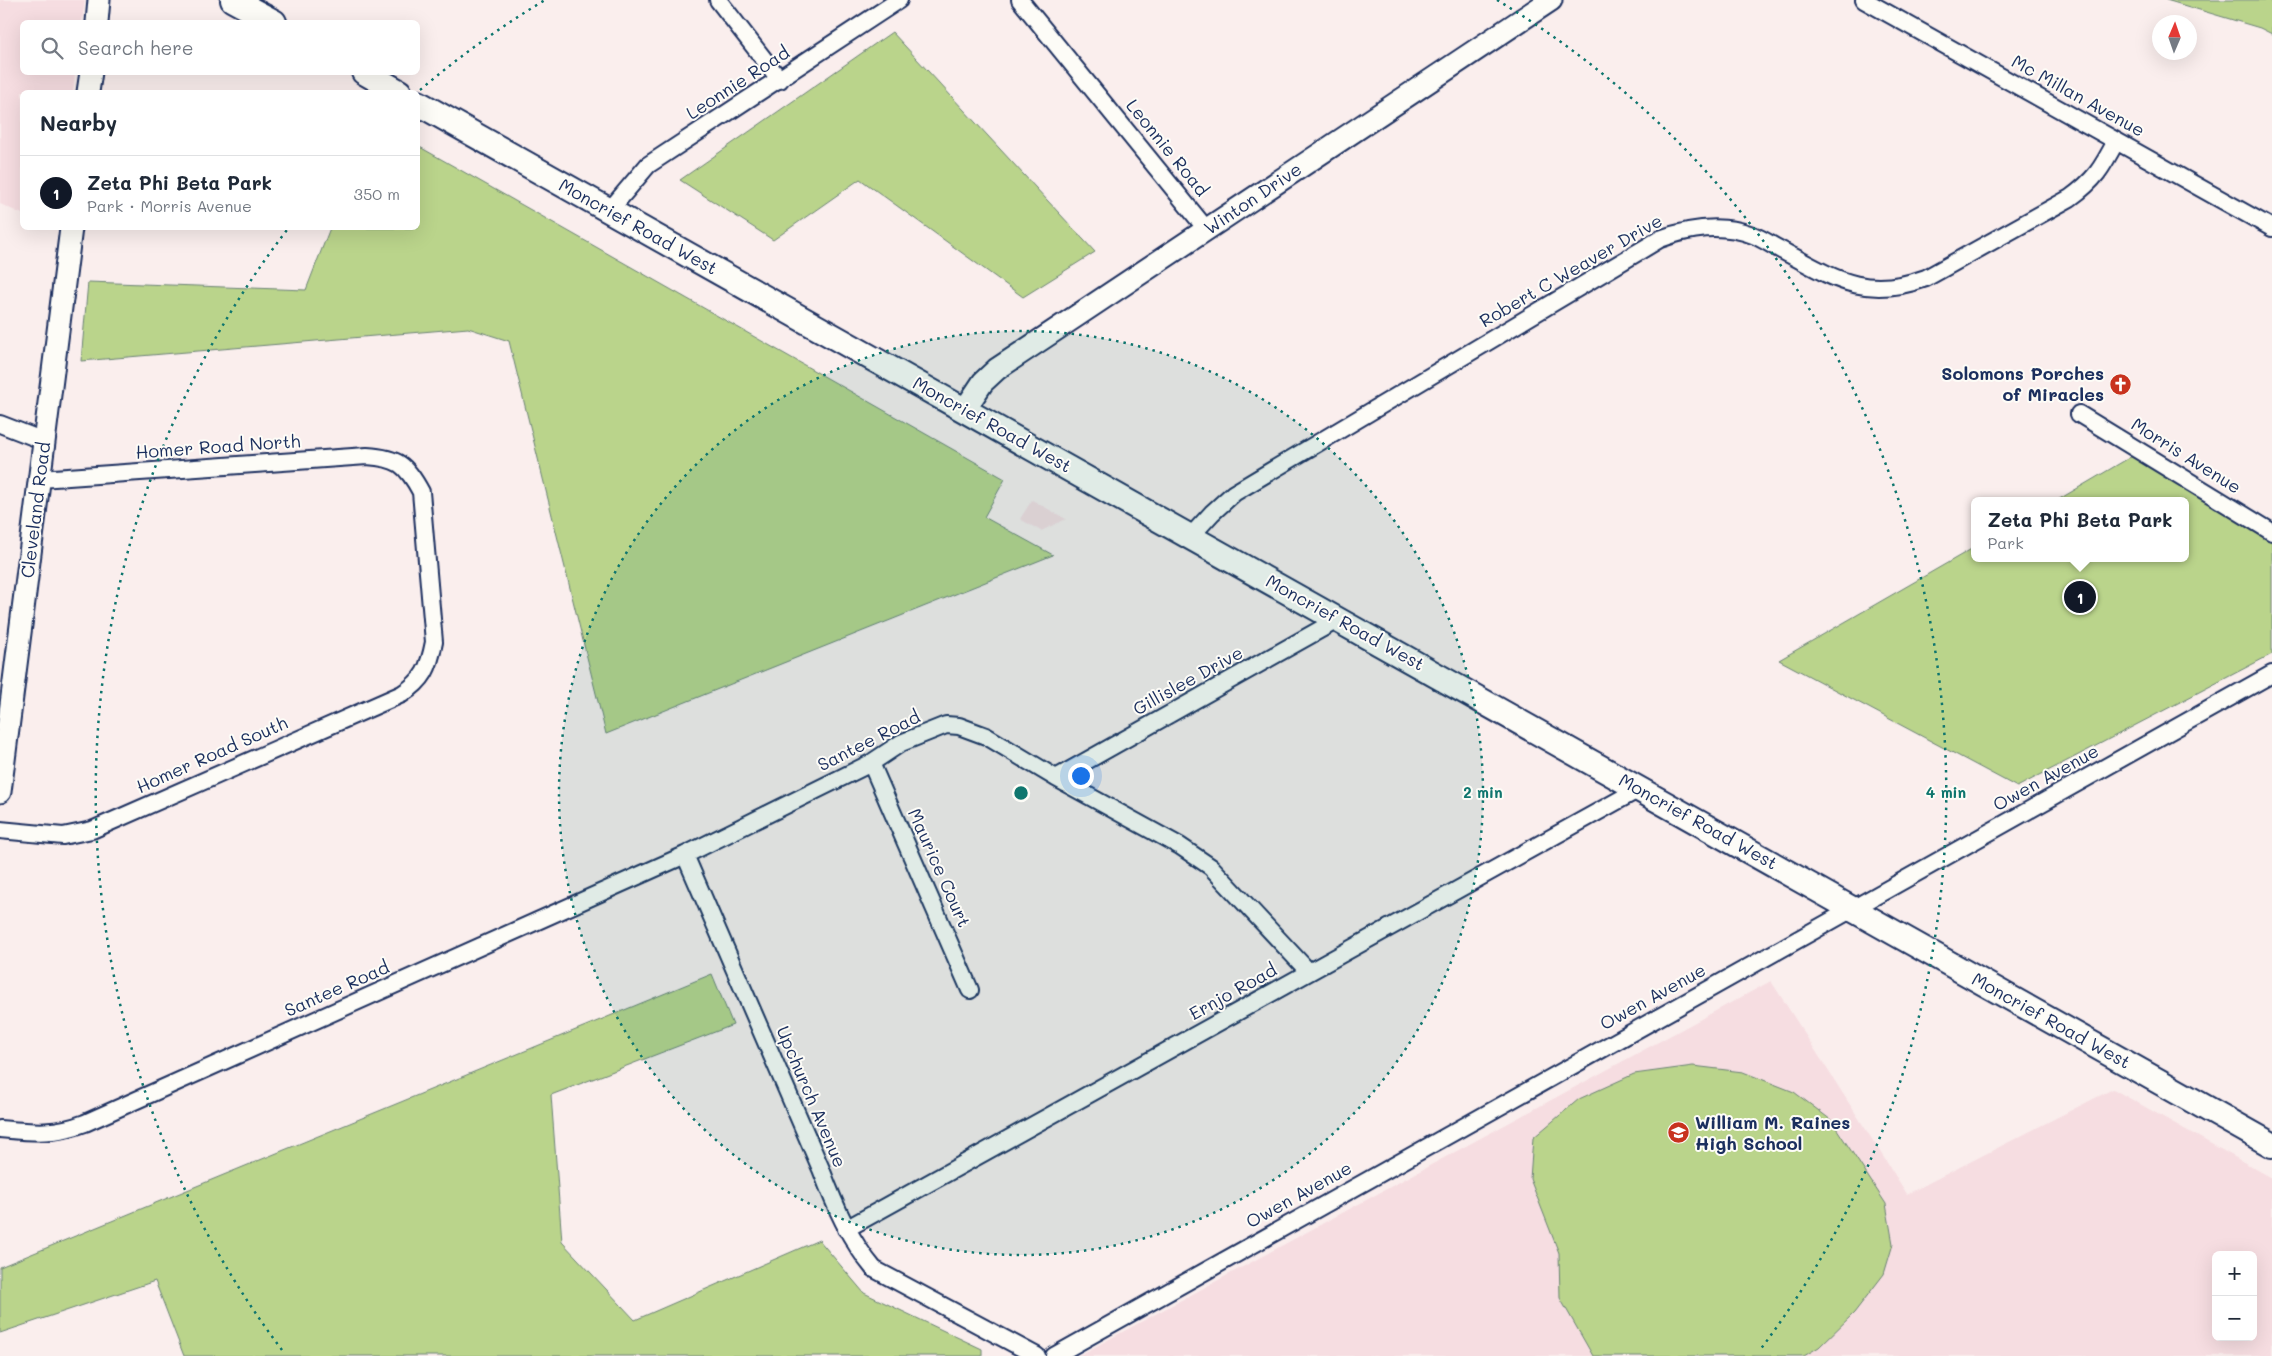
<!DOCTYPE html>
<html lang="en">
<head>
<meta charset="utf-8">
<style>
	:root { --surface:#fff; --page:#f6f6f7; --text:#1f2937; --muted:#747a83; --line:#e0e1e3; --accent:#111827 }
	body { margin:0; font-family:Mali,sans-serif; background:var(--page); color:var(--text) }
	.controls { position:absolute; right:15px; bottom:15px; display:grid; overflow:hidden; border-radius:8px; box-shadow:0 5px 20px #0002 }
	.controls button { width:45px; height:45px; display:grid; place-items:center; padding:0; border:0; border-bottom:1px solid var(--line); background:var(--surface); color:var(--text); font:25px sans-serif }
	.compass { position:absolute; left:2152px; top:15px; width:45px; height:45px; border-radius:50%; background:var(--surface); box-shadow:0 5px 20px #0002; rotate:2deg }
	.you { position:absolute; left:1080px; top:775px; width:18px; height:18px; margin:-12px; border:4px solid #fff; border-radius:50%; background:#1a73e8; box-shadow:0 0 0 8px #1a73e833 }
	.badge { display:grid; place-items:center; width:32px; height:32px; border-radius:50%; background:var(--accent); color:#fff; font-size:16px; font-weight:700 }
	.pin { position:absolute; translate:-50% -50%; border:2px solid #fff; box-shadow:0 1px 5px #0006 }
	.popup { position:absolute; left:1971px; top:497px; width:218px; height:65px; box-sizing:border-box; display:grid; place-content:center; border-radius:8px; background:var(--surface); filter:drop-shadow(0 1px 4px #0005); font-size:16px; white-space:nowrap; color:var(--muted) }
	.popup b { font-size:19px; color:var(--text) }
	.popup::after { content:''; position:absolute; left:50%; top:100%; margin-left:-10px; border:10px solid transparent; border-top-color:var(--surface) }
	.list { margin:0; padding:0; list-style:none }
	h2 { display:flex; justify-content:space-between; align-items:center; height:65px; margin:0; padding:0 20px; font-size:21px }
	h2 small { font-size:16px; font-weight:400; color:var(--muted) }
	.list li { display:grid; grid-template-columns:32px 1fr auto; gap:15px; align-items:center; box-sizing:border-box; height:75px; padding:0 20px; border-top:1px solid var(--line) }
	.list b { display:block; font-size:19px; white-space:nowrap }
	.list p { margin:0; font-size:16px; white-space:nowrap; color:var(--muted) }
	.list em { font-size:16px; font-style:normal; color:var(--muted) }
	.icon { flex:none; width:28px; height:28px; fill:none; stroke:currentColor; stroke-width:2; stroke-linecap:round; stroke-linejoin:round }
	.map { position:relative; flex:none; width:2272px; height:1356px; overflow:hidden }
	.search { position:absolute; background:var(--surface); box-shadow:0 5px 20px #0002; left:20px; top:20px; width:400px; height:55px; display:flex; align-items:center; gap:12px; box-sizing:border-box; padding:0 18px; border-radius:8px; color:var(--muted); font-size:19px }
	.panel { position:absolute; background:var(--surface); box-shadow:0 5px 20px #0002; left:20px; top:90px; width:400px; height:140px; border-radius:8px }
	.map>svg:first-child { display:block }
	.built { fill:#f6dde1; fill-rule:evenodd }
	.green { fill:#bad48b; stroke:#6a8274 }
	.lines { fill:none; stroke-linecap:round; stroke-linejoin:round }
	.minor-casing { stroke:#1b2f5e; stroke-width:20 }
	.tertiary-casing { stroke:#1b2f5e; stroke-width:25 }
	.secondary-casing { stroke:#1b2f5e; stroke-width:28 }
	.minor { stroke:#fdfcf7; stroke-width:16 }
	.tertiary { stroke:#fdfcf7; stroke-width:21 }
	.secondary { stroke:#fdfcf7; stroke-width:24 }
	.ring { fill:none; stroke:#0f766e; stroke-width:2.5; stroke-dasharray:2.5 5 }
	.labels { text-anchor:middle; stroke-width:4; stroke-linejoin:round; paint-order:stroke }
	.street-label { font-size:18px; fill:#1b2f5e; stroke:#fdfcf7 }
	.poi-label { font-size:18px; font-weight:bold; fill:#1b2f5e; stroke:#fdfcf7; text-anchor:end }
	.centre { fill:#0f766e; stroke:#fdfcf7; stroke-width:2.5 }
	.ring-label { font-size:15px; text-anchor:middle; font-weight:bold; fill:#0f766e; stroke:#fdfcf7; stroke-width:4; stroke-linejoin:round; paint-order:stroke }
</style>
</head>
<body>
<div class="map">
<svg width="2272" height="1356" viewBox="0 0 2272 1356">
	<rect width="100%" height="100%" fill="#faeeed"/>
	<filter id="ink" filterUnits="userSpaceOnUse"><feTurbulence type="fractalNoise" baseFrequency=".02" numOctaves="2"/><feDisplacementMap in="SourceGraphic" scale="10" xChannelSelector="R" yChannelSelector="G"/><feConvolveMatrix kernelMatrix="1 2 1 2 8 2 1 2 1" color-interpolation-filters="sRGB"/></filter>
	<g filter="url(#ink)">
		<!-- built -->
		<path class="built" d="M0 0H85L82 22H22V72L75 73 73 92H22V214L0 204Z
			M1032 500 1066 519 1041 531 1020 519Z
			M1771 981 1907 1194 2113 1089 2272 1178V1356H1078ZM2216 1255H2253V1337H2216Z"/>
		<!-- green -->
		<path class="green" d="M2166 0H2272V34L2260 28Z
			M892 32 1095 252 1023 297 860 179 773 240 680 180Z
			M418 146 1005 479 984 517 1053 555 606 734 509 341 468 328 81 361 88 282 306 290 330 228H418Z
			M2134 455 2272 540V654L2017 787 1779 660 1975 547V558H2185V501H2056Z
			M712 974 733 1025 551 1095 562 1242 635 1320 819 1240 864 1293 982 1349V1356H184L155 1281 0 1333V1267Z
			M1693 1066 1743 1072 1794 1092 1831 1120 1886 1204 1893 1244 1884 1274 1854 1313 1819 1347 1804 1356H1593L1560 1298 1559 1253 1530 1179 1533 1138 1579 1099 1634 1074Z"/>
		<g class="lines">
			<defs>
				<path id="minor" d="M718 0 780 80
					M1020 0 1207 230
					M1864 0 2272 228
					M609 211 648 165 899 0
					M2079 414 2272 532
					M0 424 44 441
					M1191 536 1212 513 1234 493 1660 239C1690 228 1721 223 1753 235 1763 239 1773 246 1783 251 1835 279 1865 300 1926 278L2070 198C2095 180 2102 168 2116 141
					M871 763 970 990
					M1056 778 1339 619
					M0 830 63 836 92 830 402 694C424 680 429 668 434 642L421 492C406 464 398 458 367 456L40 479
					M685 855 821 1169C835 1206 849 1239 874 1269L1037 1356
					M0 1129C32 1132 54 1135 85 1123L685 855 871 763 901 743 946 725 959 726 986 736 1056 778 1180 846 1211 867 1309 972
					M846 1229 1639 789
					M1054 1356 2272 674"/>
				<path id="tertiary" d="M97 22 99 0
					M88 92 91 72
					M965 409 983 382 997 369 1551 0
					M0 792 71 228"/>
				<path id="secondary" d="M233 0 274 22
					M364 72 399 92
					M418 103 2272 1145"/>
			</defs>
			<!-- minor casing -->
			<use href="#minor" class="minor-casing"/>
			<!-- tertiary casing -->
			<use href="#tertiary" class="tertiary-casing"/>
			<!-- secondary casing -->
			<use href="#secondary" class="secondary-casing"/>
			<!-- minor -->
			<use href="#minor" class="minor"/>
			<!-- tertiary -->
			<use href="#tertiary" class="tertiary"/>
			<!-- secondary -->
			<use href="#secondary" class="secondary"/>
		</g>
	</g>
	<!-- distance rings -->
	<circle cx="1021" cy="793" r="462" fill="#0f766e" fill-opacity=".12"/>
	<g class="ring">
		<circle cx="1021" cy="793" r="462"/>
		<path d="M282 1350A925 925 0 0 1 287 230M420 90A925 925 0 0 1 545 0M1497 0A925 925 0 0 1 1760 1350"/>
	</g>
	<!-- icons -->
	<defs>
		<symbol id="church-disc" viewBox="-11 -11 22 22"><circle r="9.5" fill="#c8321e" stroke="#fdfcf7"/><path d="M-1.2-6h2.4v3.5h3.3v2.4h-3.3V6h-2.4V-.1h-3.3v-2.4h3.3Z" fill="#fff"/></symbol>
		<symbol id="school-disc" viewBox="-11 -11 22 22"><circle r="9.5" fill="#c8321e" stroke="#fdfcf7"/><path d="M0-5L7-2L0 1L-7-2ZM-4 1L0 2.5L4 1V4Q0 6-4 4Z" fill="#fff"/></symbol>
	</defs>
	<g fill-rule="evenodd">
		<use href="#church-disc" x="2108" y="372" width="25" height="25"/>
		<use href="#school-disc" x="1666" y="1120" width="25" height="25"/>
	</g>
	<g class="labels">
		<!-- street labels -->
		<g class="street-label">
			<text transform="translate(738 83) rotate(-33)" y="6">Leonnie Road</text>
			<text transform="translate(2078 96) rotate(29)" y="6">Mc Millan Avenue</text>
			<text transform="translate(1167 148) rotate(51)" y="6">Leonnie Road</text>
			<text transform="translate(1253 199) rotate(-34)" y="6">Winton Drive</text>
			<text transform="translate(638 227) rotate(29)" y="6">Moncrief Road West</text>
			<text transform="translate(1571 271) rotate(-30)" y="6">Robert C Weaver Drive</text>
			<text transform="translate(992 425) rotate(29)" y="6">Moncrief Road West</text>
			<text transform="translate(218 447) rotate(-4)" y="6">Homer Road North</text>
			<text transform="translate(2186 456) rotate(32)" y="6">Morris Avenue</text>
			<text transform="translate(36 510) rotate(-83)" y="6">Cleveland Road</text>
			<text transform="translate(1345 623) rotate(29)" y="6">Moncrief Road West</text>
			<text transform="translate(1188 681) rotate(-29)" y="6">Gillislee Drive</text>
			<text transform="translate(869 741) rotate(-27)" y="6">Santee Road</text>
			<text transform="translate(212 755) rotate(-24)" y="6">Homer Road South</text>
			<text transform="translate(2046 778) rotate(-29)" y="6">Owen Avenue</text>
			<text transform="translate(1698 822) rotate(29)" y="6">Moncrief Road West</text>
			<text transform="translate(939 868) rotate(66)" y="6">Maurice Court</text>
			<text transform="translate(337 989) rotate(-24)" y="6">Santee Road</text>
			<text transform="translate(1233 992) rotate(-29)" y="6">Ernjo Road</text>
			<text transform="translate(1653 997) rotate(-29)" y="6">Owen Avenue</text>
			<text transform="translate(2051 1021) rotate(29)" y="6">Moncrief Road West</text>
			<text transform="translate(811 1097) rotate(67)" y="6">Upchurch Avenue</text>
			<text transform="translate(1299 1195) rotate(-29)" y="6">Owen Avenue</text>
		</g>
		<!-- poi labels -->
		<g class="poi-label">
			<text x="2104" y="380">Solomons Porches<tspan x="2104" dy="21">of Miracles</tspan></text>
			<text x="1695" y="1129" text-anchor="start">William M. Raines<tspan x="1695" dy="21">High School</tspan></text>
		</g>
	</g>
	<circle cx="1021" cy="793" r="8" class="centre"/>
	<g class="ring-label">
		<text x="1483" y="798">2 min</text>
		<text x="1946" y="798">4 min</text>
	</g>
</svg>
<div class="controls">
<button>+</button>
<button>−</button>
</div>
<svg class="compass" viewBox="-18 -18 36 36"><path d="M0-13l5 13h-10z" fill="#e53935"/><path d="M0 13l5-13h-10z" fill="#747a83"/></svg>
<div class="you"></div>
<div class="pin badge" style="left:2080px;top:597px">1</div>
<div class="popup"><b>Zeta Phi Beta Park</b>Park</div>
<div class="search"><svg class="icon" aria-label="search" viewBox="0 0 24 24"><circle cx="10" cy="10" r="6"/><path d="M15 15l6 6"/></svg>Search here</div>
<section class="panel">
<h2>Nearby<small></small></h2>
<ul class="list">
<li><span class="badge">1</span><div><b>Zeta Phi Beta Park</b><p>Park · Morris Avenue</p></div><em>350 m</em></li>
</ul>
</section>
</div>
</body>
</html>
